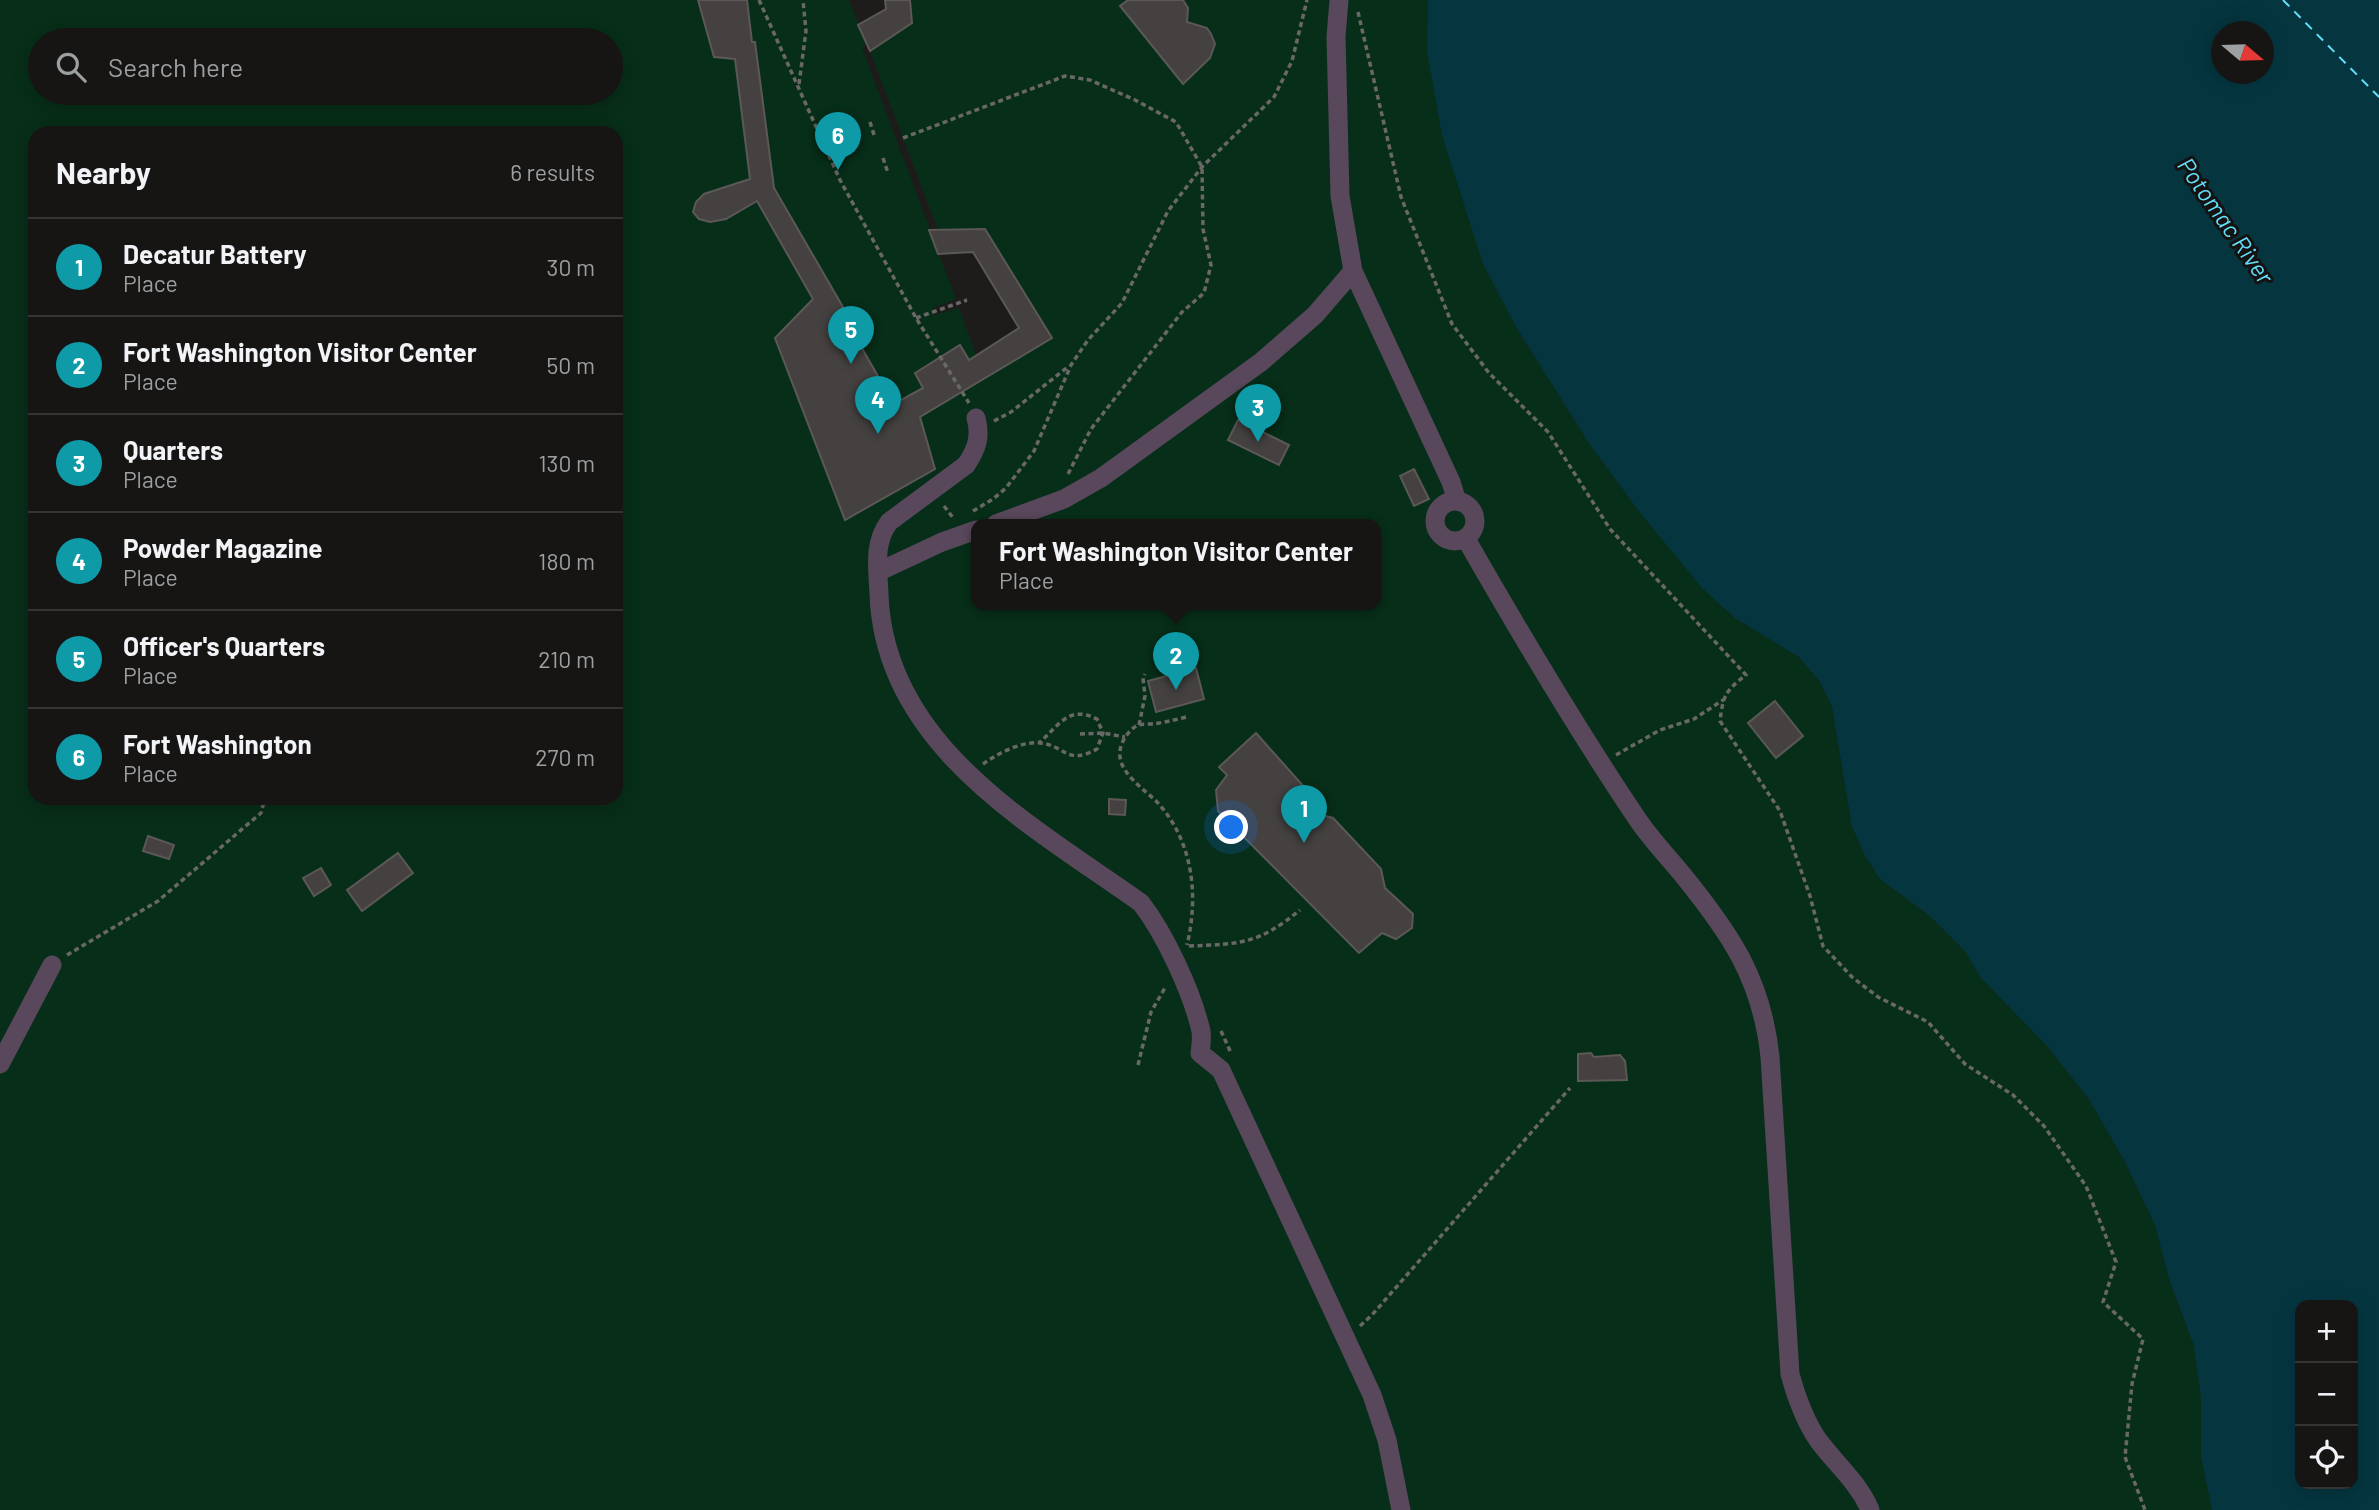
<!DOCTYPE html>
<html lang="en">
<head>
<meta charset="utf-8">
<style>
	:root { --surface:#161514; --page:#1f1e1d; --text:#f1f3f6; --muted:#9e9fa0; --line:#353434; --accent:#d93025 }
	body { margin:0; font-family:Barlow,sans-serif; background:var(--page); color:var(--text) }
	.controls { position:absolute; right:21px; bottom:21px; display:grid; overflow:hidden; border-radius:14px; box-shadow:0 4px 18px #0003 }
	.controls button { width:63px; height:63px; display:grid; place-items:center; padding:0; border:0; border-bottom:2px solid var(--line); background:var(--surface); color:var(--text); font:35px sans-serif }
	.compass { position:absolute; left:2211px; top:21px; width:63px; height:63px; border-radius:50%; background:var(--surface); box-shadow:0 4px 18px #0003; rotate:109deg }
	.you { position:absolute; left:1232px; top:828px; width:24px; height:24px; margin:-18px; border:5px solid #fff; border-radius:50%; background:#1a73e8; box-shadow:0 0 0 10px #1a73e833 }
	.badge { display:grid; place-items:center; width:46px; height:46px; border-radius:50%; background:var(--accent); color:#fff; font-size:23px; font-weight:700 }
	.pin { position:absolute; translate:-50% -58px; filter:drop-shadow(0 2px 4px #0008) }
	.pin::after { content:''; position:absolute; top:37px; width:24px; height:21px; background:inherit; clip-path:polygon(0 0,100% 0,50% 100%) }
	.popup { position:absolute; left:971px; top:519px; width:410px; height:91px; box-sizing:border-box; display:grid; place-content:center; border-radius:14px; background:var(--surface); filter:drop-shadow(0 2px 5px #0005); font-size:23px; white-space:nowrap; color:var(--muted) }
	.popup b { font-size:26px; color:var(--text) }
	.popup::after { content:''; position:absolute; left:50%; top:100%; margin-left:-14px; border:14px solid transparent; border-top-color:var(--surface) }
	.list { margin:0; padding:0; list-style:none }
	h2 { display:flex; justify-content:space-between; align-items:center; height:91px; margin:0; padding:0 28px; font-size:30px }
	h2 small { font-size:23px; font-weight:400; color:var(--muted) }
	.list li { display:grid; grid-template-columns:46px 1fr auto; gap:21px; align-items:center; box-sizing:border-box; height:98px; padding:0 28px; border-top:2px solid var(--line) }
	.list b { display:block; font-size:26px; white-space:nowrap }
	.list p { margin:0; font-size:23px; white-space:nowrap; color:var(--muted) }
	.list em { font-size:23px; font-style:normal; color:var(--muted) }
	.icon { flex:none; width:38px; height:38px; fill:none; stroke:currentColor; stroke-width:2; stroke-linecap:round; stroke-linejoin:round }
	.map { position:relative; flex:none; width:2379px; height:1510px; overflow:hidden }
	.search { position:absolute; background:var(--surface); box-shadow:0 4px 18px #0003; left:28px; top:28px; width:595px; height:77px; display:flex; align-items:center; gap:18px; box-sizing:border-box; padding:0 24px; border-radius:38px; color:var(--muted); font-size:26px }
	.panel { position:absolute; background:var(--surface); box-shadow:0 4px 18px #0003; left:28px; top:126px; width:595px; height:679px; border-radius:21px }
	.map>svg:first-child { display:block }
	.green { fill:#072e19; fill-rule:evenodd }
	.water { fill:#053640; fill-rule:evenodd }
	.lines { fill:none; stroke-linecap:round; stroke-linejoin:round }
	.ferry { stroke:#62defb; stroke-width:2; stroke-dasharray:9 7; stroke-linecap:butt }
	.building { fill:#444140; stroke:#5c5857; stroke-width:2 }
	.path { stroke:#6a6867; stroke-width:3.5; stroke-dasharray:5 3.5; stroke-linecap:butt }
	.minor { stroke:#59485b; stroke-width:19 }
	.labels { text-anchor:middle; stroke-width:6; stroke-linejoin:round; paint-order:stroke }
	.water-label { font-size:24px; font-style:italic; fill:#62defb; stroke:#151311 }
</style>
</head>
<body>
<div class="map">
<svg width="2379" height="1510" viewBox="0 0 2379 1510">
	<rect width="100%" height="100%" fill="#1e1c1a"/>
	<!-- green -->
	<path class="green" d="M0 0H698L714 57 735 59 750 179C729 186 699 189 693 212 713 233 738 212 757 201L813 299 775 339 846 520 935 470 920 417 1052 337 985 229 938 230 870 51 912 23 910 0H1428L1427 51 1483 264 1516 327 1590 445 1638 510 1735 618 1799 657 1820 682 1832 707 1852 827 1865 856 1880 879 1930 916 1965 951 1980 977 2047 1046 2088 1098 2124 1160 2155 1225 2169 1279 2194 1346 2201 1397V1456L2212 1510H0ZM40 40H611V93H40ZM35 133H616V798H35ZM976 524H1376V604H976Z
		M712 0H849L867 44 862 48 956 299 933 308 934 315 959 308 976 355 969 360 960 346 915 372 923 388 891 406 824 328 843 307 774 188 755 43 723 37Z"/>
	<!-- water -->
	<path class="water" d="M1428 0H2379V1510H2212L2201 1456V1398L2194 1346 2169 1279 2155 1225 2124 1160 2088 1098 2047 1046 1980 977 1965 951 1930 916 1880 879 1865 856 1852 827 1832 707 1820 682 1799 657 1735 618 1702 588 1638 510 1590 445 1516 327 1483 264 1442 135 1427 51ZM2222 32H2264V74H2222ZM2300 1305H2353V1484H2300Z"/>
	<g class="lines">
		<!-- ferry -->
		<path class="ferry" d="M2283 0 2379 97"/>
	</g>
	<!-- building -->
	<path class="building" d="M698 0H747L752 42H755L774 188 843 307 840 310 894 404 923 388 915 373 960 345 969 360 1019 328 973 252 938 254 929 230 985 229 1052 338 920 417 935 469 845 520 775 338 813 299 757 201 726 219 710 222 699 219 693 212 696 202 704 194 750 179 735 59 714 57Z
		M885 0H910L912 23 870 51 858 25 886 9Z
		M1128 0H1183L1188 8 1187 22 1207 28 1211 34 1215 44 1210 58 1183 84 1120 6Z
		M1238 420 1289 445 1279 465 1228 440Z
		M1414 469 1429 499 1414 506 1400 476Z
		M1196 668 1204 699 1156 712 1148 681Z
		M1775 701 1803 736 1776 758 1748 723Z
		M1256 733 1305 788 1306 806 1322 815 1333 818 1381 869 1385 888 1413 914 1412 928 1396 939 1382 933 1359 953 1218 811 1216 790 1227 775 1219 767Z
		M1109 799 1126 800 1125 815 1109 814Z
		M148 836 174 845 169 859 143 851Z
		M398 853 413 873 362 911 347 890Z
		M321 868 331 885 314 896 303 878Z
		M1591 1053 1594 1057 1620 1055 1625 1061 1627 1080 1578 1081V1054Z"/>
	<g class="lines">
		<!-- path -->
		<path class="path" d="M759 0 840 180 916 318 969 403
			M1358 12 1401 197 1452 324 1489 373 1548 432 1610 529 1746 675C1725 691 1723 696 1720 721L1780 811 1810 896 1823 946 1852 977 1878 997 1928 1022 1965 1064 2013 1095 2044 1126 2086 1186 2116 1262 2103 1302 2143 1339 2132 1384 2125 1457 2145 1510
			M799 84 806 31 803 0
			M870 122 875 138
			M903 138 1065 76 1090 80 1135 100 1176 122 1202 167 1203 229 1211 265 1204 293 1182 312 1091 429 1068 474
			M883 158 888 173
			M916 318 967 300
			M994 421 1011 412 1069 366
			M944 506 954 519
			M973 511 993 499 1006 488 1034 451 1071 365 1088 340 1122 303 1168 211 1202 167 1274 97 1292 61 1307 0
			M1186 717C1175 720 1165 722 1154 724 1150 724 1142 724 1138 725 1128 730 1118 745 1120 757 1122 775 1145 790 1157 802 1193 841 1199 895 1187 945
			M1139 725 1145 696 1143 678 1145 674
			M1080 734 1103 733 1125 737
			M1616 755 1660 730 1694 719 1723 700
			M983 764C997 754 1021 741 1040 743 1065 745 1066 766 1097 749L1103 733 1097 719C1069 705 1060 724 1039 743
			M1189 946C1242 944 1258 944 1300 910
			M67 955 158 901 261 813 265 798
			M1221 1031 1231 1053
			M1138 1065 1151 1012 1166 986
			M1360 1326 1372 1315 1570 1088"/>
		<!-- minor -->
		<path class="minor" d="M1339 0 1336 37 1340 196 1353 271 1451 482 1457 501
			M976 418C981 436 977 449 966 465L889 522C873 544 878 568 879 594 884 746 1033 826 1141 903 1165 934 1192 992 1201 1031 1202 1038 1201 1046 1200 1053L1221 1070 1372 1395 1387 1440 1401 1510
			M1435 521a20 20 0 1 1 40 0a20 20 0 1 1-40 0Z
			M996 524 1064 499 1101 478 1261 362 1315 315 1353 271
			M1466 539C1521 635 1576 728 1638 820 1651 839 1667 856 1682 874 1730 933 1762 979 1770 1057L1790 1374C1796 1396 1805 1421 1818 1440 1835 1463 1859 1483 1870 1510
			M878 572 942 542 976 530
			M0 1064 52 965"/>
	</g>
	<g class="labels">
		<!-- water labels -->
		<g class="water-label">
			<text transform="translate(2225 221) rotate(55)" y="8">Potomac River</text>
		</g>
	</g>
</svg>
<div class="controls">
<button>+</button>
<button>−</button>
<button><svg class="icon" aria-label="locate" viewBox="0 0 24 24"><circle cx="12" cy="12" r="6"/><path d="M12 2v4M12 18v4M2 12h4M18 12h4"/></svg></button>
</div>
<svg class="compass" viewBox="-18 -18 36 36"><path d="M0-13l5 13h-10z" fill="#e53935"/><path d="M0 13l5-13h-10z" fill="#9e9fa0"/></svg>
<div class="you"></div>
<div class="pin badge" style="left:1304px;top:843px;background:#0f9aa8">1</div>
<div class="pin badge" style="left:1176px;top:690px;background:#0f9aa8">2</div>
<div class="popup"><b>Fort Washington Visitor Center</b>Place</div>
<div class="pin badge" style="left:1258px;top:442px;background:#0f9aa8">3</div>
<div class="pin badge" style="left:878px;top:434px;background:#0f9aa8">4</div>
<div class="pin badge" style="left:851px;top:364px;background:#0f9aa8">5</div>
<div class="pin badge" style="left:838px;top:170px;background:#0f9aa8">6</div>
<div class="search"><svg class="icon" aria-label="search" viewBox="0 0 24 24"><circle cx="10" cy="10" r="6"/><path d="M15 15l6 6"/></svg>Search here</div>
<section class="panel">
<h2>Nearby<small>6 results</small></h2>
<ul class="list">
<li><span class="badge" style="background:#0f9aa8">1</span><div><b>Decatur Battery</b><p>Place</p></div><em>30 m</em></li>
<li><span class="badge" style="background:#0f9aa8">2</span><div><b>Fort Washington Visitor Center</b><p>Place</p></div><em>50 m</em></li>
<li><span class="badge" style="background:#0f9aa8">3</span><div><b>Quarters</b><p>Place</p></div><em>130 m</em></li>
<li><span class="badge" style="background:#0f9aa8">4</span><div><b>Powder Magazine</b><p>Place</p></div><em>180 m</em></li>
<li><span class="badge" style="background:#0f9aa8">5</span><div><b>Officer's Quarters</b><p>Place</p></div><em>210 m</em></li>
<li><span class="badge" style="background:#0f9aa8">6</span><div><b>Fort Washington</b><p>Place</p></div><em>270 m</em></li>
</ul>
</section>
</div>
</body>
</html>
